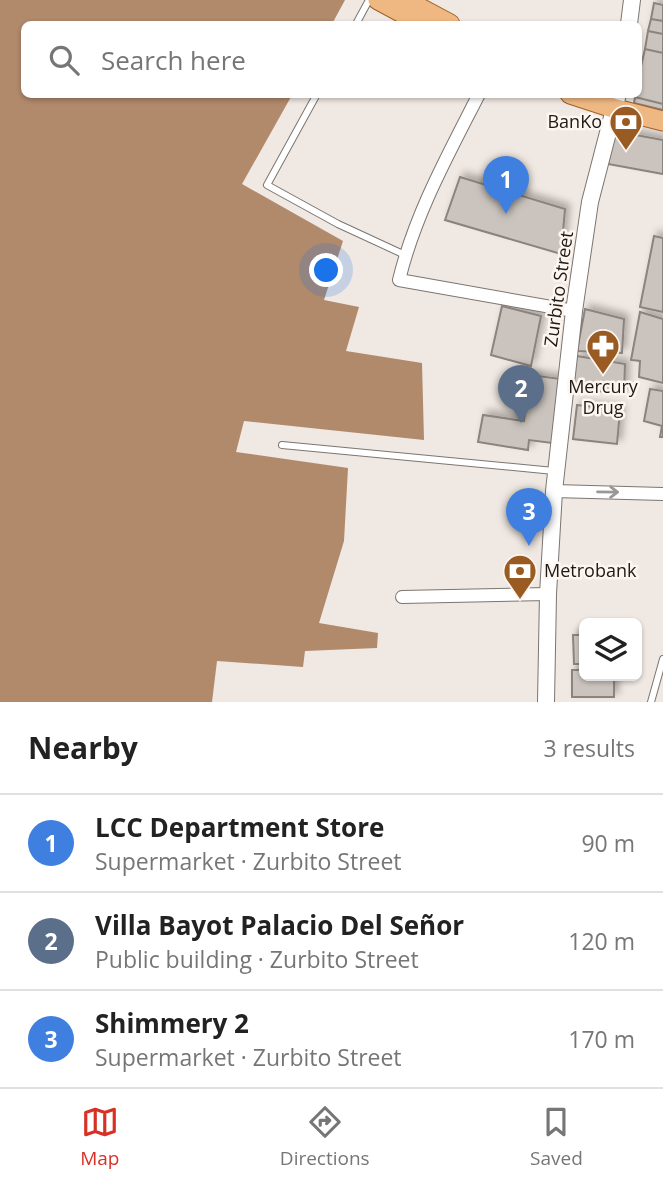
<!DOCTYPE html>
<html lang="en">
<head>
<meta charset="utf-8">
<style>
	:root { --surface:#fff; --page:#f6f6f6; --text:#222; --muted:#767676; --line:#e0e0e0; --accent:#d93025 }
	body { margin:0; font-family:"Open Sans",sans-serif; background:var(--page); color:var(--text) }
	.controls { position:absolute; right:21px; bottom:21px; display:grid; overflow:hidden; border-radius:10px; box-shadow:0 2px 5px #0004 }
	.controls button { width:63px; height:63px; display:grid; place-items:center; padding:0; border:0; border-bottom:2px solid var(--line); background:var(--surface); color:var(--text); font:35px sans-serif }
	.you { position:absolute; left:327px; top:271px; width:24px; height:24px; margin:-18px; border:5px solid #fff; border-radius:50%; background:#1a73e8; box-shadow:0 0 0 10px #1a73e833 }
	.badge { display:grid; place-items:center; width:46px; height:46px; border-radius:50%; background:var(--accent); color:#fff; font-size:23px; font-weight:700 }
	.pin { position:absolute; translate:-50% -58px; filter:drop-shadow(0 2px 4px #0008) }
	.pin::after { content:''; position:absolute; top:37px; width:24px; height:21px; background:inherit; clip-path:polygon(0 0,100% 0,50% 100%) }
	.list { margin:0; padding:0; list-style:none }
	h2 { display:flex; justify-content:space-between; align-items:center; height:91px; margin:0; padding:0 28px; font-size:30px }
	h2 small { font-size:23px; font-weight:400; color:var(--muted) }
	.list li { display:grid; grid-template-columns:46px 1fr auto; gap:21px; align-items:center; box-sizing:border-box; height:98px; padding:0 28px; border-top:2px solid var(--line) }
	.list b { display:block; font-size:26px; white-space:nowrap }
	.list p { margin:0; font-size:23px; white-space:nowrap; color:var(--muted) }
	.list em { font-size:23px; font-style:normal; color:var(--muted) }
	.icon { flex:none; width:38px; height:38px; fill:none; stroke:currentColor; stroke-width:2; stroke-linecap:round; stroke-linejoin:round }
	.map { position:relative; flex:none; width:663px; height:702px; overflow:hidden }
	.search { position:absolute; background:var(--surface); box-shadow:0 2px 5px #0004; left:21px; right:21px; top:21px; height:77px; display:flex; align-items:center; gap:18px; box-sizing:border-box; padding:0 24px; border-radius:10px; color:var(--muted); font-size:26px }
	.sheet { height:385px; background:var(--surface) }
	nav { display:flex; justify-content:space-around; align-items:center; box-sizing:border-box; height:98px; border-top:2px solid var(--line); background:var(--surface); font-size:19px; color:var(--muted) }
	nav a { display:grid; justify-items:center; gap:4px }
	nav .on { color:var(--accent) }
	.map>svg:first-child { display:block }
	.water { fill:#b1896b }
	.building { fill:#cbc4be; stroke:#8a837e; stroke-width:2; filter:url(#shadow) }
	.lines { fill:none; stroke-linecap:round; stroke-linejoin:round }
	.service-casing { stroke:#7c7570; stroke-width:8 }
	.minor-casing { stroke:#7c7570; stroke-width:14 }
	.tertiary-casing { stroke:#7c7570; stroke-width:18 }
	.primary-casing { stroke:#9f6128; stroke-width:21 }
	.service { stroke:#fff; stroke-width:6 }
	.minor { stroke:#fff; stroke-width:12 }
	.tertiary { stroke:#fff; stroke-width:16 }
	.primary { stroke:#efb883; stroke-width:19 }
	.oneway { stroke:#999897 }
	.labels { text-anchor:middle; stroke-width:5; stroke-linejoin:round; paint-order:stroke }
	.poi-label { font-size:18px; fill:#1c1917; stroke:#fdf5ef; text-anchor:end }
	.street-label { font-size:18px; fill:#1c1917; stroke:#fdf5ef }
</style>
</head>
<body>
<div class="map">
<svg width="663" height="702" viewBox="0 0 663 702">
	<defs>
		<filter id="shadow"><feDropShadow dx="4.5" dy="-4.5" stdDeviation="3.5" flood-color="#0004"/></filter>
	</defs>
	<rect width="100%" height="100%" fill="#f0e8e2"/>
	<!-- water -->
	<path class="water" d="M0 0H345L332 24H24V94L292 95 242 184 343 241 324 300 359 307 346 351 422 363 424 440 244 421 236 452 348 468 344 541 319 623 378 633 377 648 305 651 303 667 217 661 212 702H0Z"/>
	<!-- building -->
	<path class="building" d="M654 3 663 5V21L651 19Z
		M651 19 663 21V34L648 31Z
		M648 31 663 34V53L645 49Z
		M645 49 663 53V104L635 97V94H638V79Z
		M635 97 663 104V110L634 103Z
		M614 131 663 140V174L608 164Z
		M460 177 565 209 561 254 445 220Z
		M654 236 663 238V312L640 307Z
		M502 306 541 316 531 366 491 355Z
		M585 309 624 319 622 353 577 351Z
		M640 312 663 319V383L639 377 640 361 631 360Z
		M577 356 625 364 624 394 569 388Z
		M530 375 561 379 552 443 529 440 528 450 478 442 483 415 524 421Z
		M650 389 663 391V437H660L662 426 644 421Z
		M577 405 620 410 617 444 573 439Z
		M573 635H584V664H574Z
		M572 670H584V676H614V697H572Z"/>
	<g class="lines">
		<defs>
			<path id="service" d="M356 24 369 0
				M317 94 267 185 338 224 405 255
				M282 445 554 471
				M651 702 663 659"/>
			<path id="minor" d="M479 94C448 155 415 214 399 280L574 311
				M554 491 663 494
				M402 597 548 594"/>
			<path id="tertiary" d="M629 24 632 0
				M546 702 548 594 554 491 574 311 590 202 618 94"/>
			<path id="primary" d="M378 0 417 21
				M405 0 450 24
				M570 94 616 109 663 121"/>
		</defs>
		<!-- service casing -->
		<use href="#service" class="service-casing"/>
		<!-- minor casing -->
		<use href="#minor" class="minor-casing"/>
		<!-- tertiary casing -->
		<use href="#tertiary" class="tertiary-casing"/>
		<!-- primary casing -->
		<use href="#primary" class="primary-casing"/>
		<!-- service -->
		<use href="#service" class="service"/>
		<!-- minor -->
		<use href="#minor" class="minor"/>
		<!-- tertiary -->
		<use href="#tertiary" class="tertiary"/>
		<!-- primary -->
		<use href="#primary" class="primary"/>
	</g>
	<!-- one-way arrows -->
	<defs><path id="oneway-shaft" d="M-6 0H5M1.5-3L5.5 0L1.5 3" fill="none" stroke-width="1.6" stroke-linecap="round" stroke-linejoin="round" transform="scale(1.75)"/></defs>
	<use class="oneway" href="#oneway-shaft" transform="translate(608 492) rotate(1)"/>
	<!-- icons -->
	<defs>
		<symbol id="bank-pin" viewBox="-11 -11 22 30"><path d="M0 17L-7.5 6A9.5 9.5 0 1 1 7.5 6Z" fill="#9a5b23" stroke="#fdf5ef"/><path d="M-6-4H6V4H-6ZM0-2.3a2.3 2.3 0 1 0 0 4.6a2.3 2.3 0 1 0 0-4.6Z" fill="#fff"/></symbol>
		<symbol id="pharmacy-pin" viewBox="-11 -11 22 30"><path d="M0 17L-7.5 6A9.5 9.5 0 1 1 7.5 6Z" fill="#9a5b23" stroke="#fdf5ef"/><path d="M-2-6h4v4h4v4h-4v4h-4v-4h-4v-4h4Z" fill="#fff"/></symbol>
	</defs>
	<g fill-rule="evenodd">
		<use href="#bank-pin" x="607" y="103" width="38" height="52"/>
		<use href="#pharmacy-pin" x="584" y="327" width="38" height="52"/>
		<use href="#bank-pin" x="501" y="552" width="38" height="52"/>
	</g>
	<g class="labels">
		<!-- poi labels -->
		<g class="poi-label">
			<text x="602" y="128">BanKo</text>
			<text x="603" y="393" text-anchor="middle">Mercury<tspan x="603" dy="21">Drug</tspan></text>
			<text x="544" y="577" text-anchor="start">Metrobank</text>
		</g>
		<!-- street labels -->
		<g class="street-label">
			<text transform="translate(559 289) rotate(-82)" y="6">Zurbito Street</text>
		</g>
	</g>
</svg>
<div class="controls">
<button><svg class="icon" aria-label="layers" viewBox="0 0 24 24"><path d="M12 4l9 5-9 5-9-5zM3 14l9 5 9-5"/></svg></button>
</div>
<div class="you"></div>
<div class="pin badge" style="left:506px;top:214px;background:#3f7fe0">1</div>
<div class="pin badge" style="left:521px;top:423px;background:#5c6f8a">2</div>
<div class="pin badge" style="left:529px;top:546px;background:#3f7fe0">3</div>
<div class="search"><svg class="icon" aria-label="search" viewBox="0 0 24 24"><circle cx="10" cy="10" r="6"/><path d="M15 15l6 6"/></svg>Search here</div>
</div>
<section class="sheet">
<h2>Nearby<small>3 results</small></h2>
<ul class="list">
<li><span class="badge" style="background:#3f7fe0">1</span><div><b>LCC Department Store</b><p>Supermarket · Zurbito Street</p></div><em>90 m</em></li>
<li><span class="badge" style="background:#5c6f8a">2</span><div><b>Villa Bayot Palacio Del Señor</b><p>Public building · Zurbito Street</p></div><em>120 m</em></li>
<li><span class="badge" style="background:#3f7fe0">3</span><div><b>Shimmery 2</b><p>Supermarket · Zurbito Street</p></div><em>170 m</em></li>
</ul>
</section>
<nav>
<a class="on"><svg class="icon" aria-label="map" viewBox="0 0 24 24"><path d="M3 6l6-2 6 2 6-2v14l-6 2-6-2-6 2zM9 4v14M15 6v14"/></svg>Map</a>
<a><svg class="icon" aria-label="directions" viewBox="0 0 24 24"><path d="M12 3l9 9-9 9-9-9zM9 14v-3h6M13 9l2 2-2 2"/></svg>Directions</a>
<a><svg class="icon" aria-label="saved" viewBox="0 0 24 24"><path d="M7 4h10v16l-5-4-5 4z"/></svg>Saved</a>
</nav>
</body>
</html>
